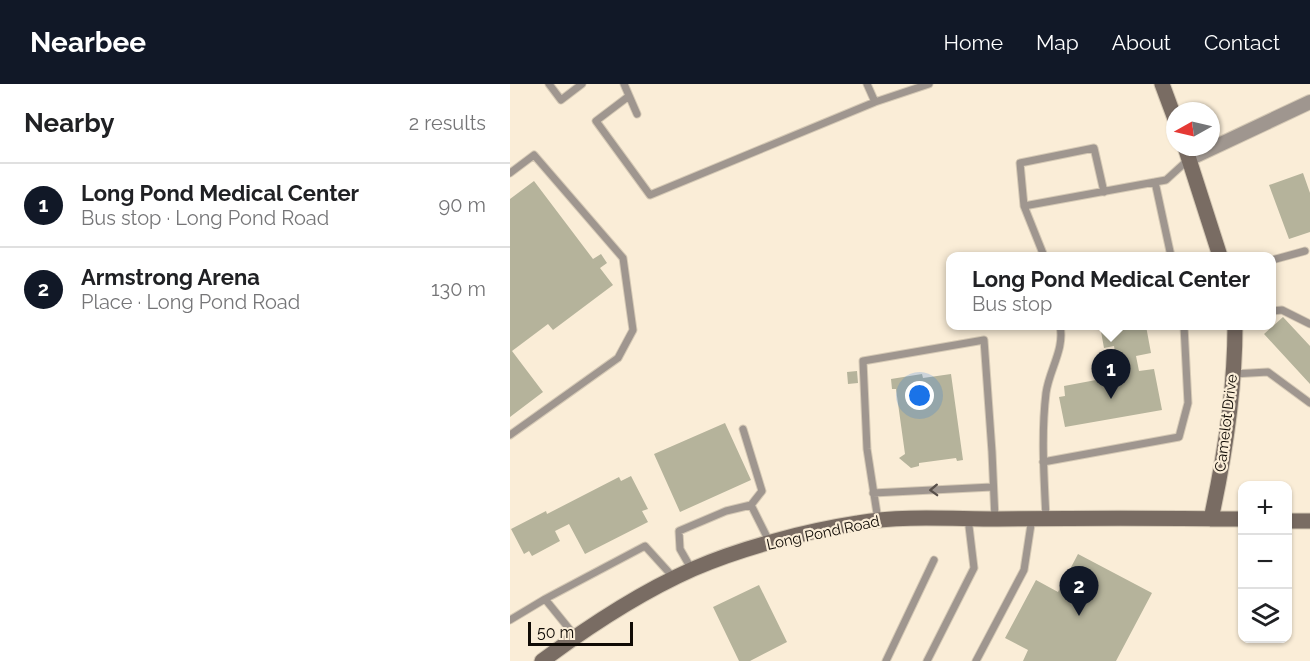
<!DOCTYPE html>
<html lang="en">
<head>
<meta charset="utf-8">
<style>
	:root { --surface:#fff; --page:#f2f2f2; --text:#202124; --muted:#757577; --line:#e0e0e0; --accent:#111827 }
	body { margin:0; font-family:Raleway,sans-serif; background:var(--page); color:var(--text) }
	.controls { position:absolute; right:18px; bottom:18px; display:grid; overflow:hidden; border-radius:12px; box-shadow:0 2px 4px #0004 }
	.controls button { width:54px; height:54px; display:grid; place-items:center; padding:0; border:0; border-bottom:2px solid var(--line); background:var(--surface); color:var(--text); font:30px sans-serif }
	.compass { position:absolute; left:656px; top:18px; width:54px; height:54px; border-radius:50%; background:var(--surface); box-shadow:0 2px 4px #0004; rotate:262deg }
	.scale { position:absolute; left:18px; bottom:15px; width:105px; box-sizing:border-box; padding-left:6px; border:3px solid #100b05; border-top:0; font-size:16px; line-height:21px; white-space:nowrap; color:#100b05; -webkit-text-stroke:4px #faedd7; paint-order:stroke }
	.you { position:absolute; left:410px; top:312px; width:21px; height:21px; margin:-15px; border:4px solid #fff; border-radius:50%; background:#1a73e8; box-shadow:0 0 0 9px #1a73e833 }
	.badge { display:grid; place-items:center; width:39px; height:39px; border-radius:50%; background:var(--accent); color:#fff; font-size:20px; font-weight:700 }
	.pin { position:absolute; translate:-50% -50px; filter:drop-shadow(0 2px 3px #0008) }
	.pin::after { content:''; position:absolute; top:32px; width:21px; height:18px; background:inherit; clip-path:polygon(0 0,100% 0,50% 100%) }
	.popup { position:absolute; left:436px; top:168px; width:330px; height:78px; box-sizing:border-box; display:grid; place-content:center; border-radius:12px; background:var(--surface); filter:drop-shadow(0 2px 4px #0005); font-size:20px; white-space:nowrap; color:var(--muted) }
	.popup b { font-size:22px; color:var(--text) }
	.popup::after { content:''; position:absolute; left:50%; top:100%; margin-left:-12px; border:12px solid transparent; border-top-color:var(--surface) }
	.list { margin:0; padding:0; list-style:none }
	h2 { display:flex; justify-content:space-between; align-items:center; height:78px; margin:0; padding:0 24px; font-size:26px }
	h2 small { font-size:20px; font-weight:400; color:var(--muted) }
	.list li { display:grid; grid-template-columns:39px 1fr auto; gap:18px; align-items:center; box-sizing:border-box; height:84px; padding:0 24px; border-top:2px solid var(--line) }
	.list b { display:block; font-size:22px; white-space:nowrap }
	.list p { margin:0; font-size:20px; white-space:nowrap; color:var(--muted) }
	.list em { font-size:20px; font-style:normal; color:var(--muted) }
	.icon { flex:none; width:33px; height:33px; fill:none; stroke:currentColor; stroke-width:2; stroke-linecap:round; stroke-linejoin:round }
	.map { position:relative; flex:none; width:800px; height:577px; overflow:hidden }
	header { display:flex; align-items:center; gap:36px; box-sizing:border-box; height:84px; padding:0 30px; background:var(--accent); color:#fff }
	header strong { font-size:28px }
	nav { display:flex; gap:33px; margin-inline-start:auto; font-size:21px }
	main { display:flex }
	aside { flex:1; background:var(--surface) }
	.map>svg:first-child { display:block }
	.building { fill:#b5b39b }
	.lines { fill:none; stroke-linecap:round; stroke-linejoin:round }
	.lane-casing { stroke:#d5c9b5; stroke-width:9 }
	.street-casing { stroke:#d5c9b5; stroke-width:16 }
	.secondary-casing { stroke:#d5c9b5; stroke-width:17 }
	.lane { stroke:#9f968f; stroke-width:7 }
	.street { stroke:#9f968f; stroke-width:14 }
	.secondary { stroke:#796c63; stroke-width:15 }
	.oneway { stroke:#58504a }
	.labels { text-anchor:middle; stroke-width:4.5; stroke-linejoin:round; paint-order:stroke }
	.street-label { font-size:15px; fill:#100b05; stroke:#faedd7 }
</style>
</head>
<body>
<header>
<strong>Nearbee</strong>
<nav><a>Home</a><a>Map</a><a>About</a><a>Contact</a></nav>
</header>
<main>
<aside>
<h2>Nearby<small>2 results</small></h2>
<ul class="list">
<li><span class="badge">1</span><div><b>Long Pond Medical Center</b><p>Bus stop · Long Pond Road</p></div><em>90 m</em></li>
<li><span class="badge">2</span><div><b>Armstrong Arena</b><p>Place · Long Pond Road</p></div><em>130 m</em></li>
</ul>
</aside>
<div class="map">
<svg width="800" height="577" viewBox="0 0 800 577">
	<rect width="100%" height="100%" fill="#faedd7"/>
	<!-- building -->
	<path class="building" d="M793 89 800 109V148L779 155 759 101Z
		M24 97 83 175 91 170 97 179 90 184 103 201 43 246 38 240 2 267 33 308 0 333V115Z
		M773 233 800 262V300L754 250Z
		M590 242H636L641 269 626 272 629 287 644 285 652 326 555 343 549 313 555 312 554 302 618 290 615 278 607 280 604 262 594 264Z
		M347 287 348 299 338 300 337 288Z
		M412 290 413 294 441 290 453 376 447 377 446 374 409 379V382L401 384 389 374 395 370 386 305H382L381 295Z
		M215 339 241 396 170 428 144 370Z
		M121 392 138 425 132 427 138 438 75 470 59 440 45 447 50 457 22 472 19 467 14 470 1 445 36 427 37 430 109 393 111 397Z
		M568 470 642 509 606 577H513L518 566 495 554 526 496 548 508Z
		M249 501 277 558 240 577H229L203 523Z"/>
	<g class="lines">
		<defs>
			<path id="lane" d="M39 0 51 16 72 0
				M114 0 127 30
				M357 0 365 18 419 0
				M119 12 86 37 140 111 365 18
				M0 89 24 71 113 174 123 246 108 274 0 351
				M645 98 661 172
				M514 122 510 79 584 64 594 108
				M534 172 514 122 656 96 679 75
				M762 176 795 167
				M762 227 772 226 800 240
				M723 290 758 288 800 319
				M233 345 252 407 241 421
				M533 378 669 353 678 319 674 242
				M363 409 482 403
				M536 434C534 393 531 350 536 309 539 286 555 265 550 242
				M368 436 357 365 353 277 474 256 482 368 485 435
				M182 486 170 465 169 447 216 427 241 421 260 459
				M35 515 135 462 164 494
				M0 536 35 515 65 552
				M376 577 424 476
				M417 577 464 484 458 434
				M466 577 514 486 522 434"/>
			<path id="street" d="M679 75 800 18"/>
			<path id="secondary" d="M652 0 665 35
				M675 63 710 172
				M701 435C715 371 725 307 725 242
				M778 437H800
				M32 577C79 542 129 509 183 485 231 464 296 447 348 439 393 431 442 435 488 435 570 434 651 434 732 435"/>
		</defs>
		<!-- lane casing -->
		<use href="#lane" class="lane-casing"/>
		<!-- street casing -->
		<use href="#street" class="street-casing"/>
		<!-- secondary casing -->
		<use href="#secondary" class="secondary-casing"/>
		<!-- lane -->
		<use href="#lane" class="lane"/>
		<!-- street -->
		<use href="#street" class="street"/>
		<!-- secondary -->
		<use href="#secondary" class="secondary"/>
	</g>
	<!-- one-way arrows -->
	<defs><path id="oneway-chevron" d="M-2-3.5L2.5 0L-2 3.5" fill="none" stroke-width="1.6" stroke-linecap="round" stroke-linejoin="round" transform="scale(1.5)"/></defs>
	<use class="oneway" href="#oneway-chevron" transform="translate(424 406) rotate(178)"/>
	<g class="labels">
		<!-- street labels -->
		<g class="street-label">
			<text transform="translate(716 339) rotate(-83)" y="5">Camelot Drive</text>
			<text transform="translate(313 449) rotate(-12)" y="5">Long Pond Road</text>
		</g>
	</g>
</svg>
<div class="controls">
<button>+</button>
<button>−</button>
<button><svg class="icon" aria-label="layers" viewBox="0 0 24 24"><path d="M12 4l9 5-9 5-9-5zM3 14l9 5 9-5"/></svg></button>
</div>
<svg class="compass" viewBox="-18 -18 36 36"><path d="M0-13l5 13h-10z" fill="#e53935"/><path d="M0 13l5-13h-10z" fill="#757577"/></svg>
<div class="scale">50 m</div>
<div class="you"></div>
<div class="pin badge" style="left:601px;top:315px">1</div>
<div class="popup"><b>Long Pond Medical Center</b>Bus stop</div>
<div class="pin badge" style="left:569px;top:532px">2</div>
</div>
</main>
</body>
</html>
